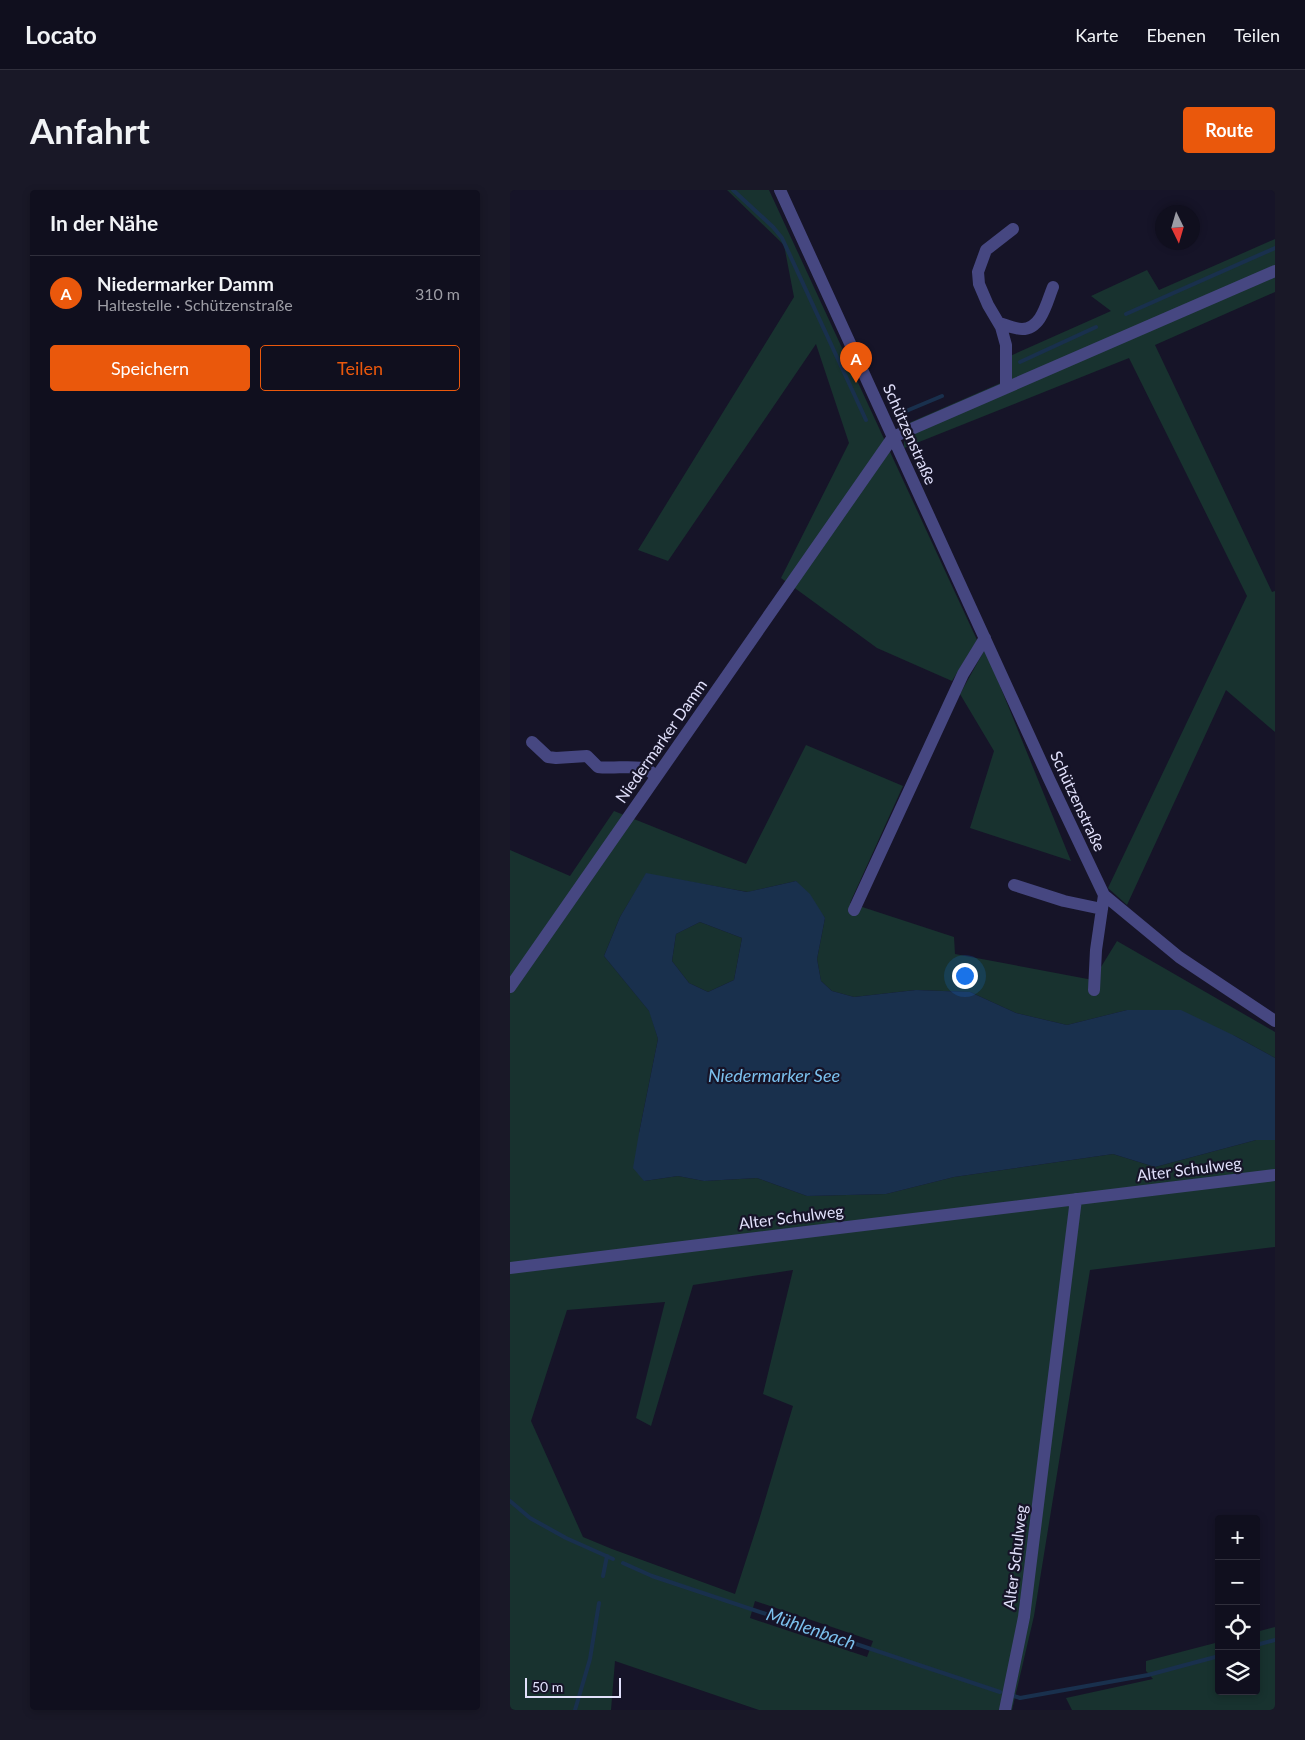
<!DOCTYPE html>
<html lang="de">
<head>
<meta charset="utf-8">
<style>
	:root { --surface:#100f1e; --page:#191827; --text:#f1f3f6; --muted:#9c9ca4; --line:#302f3c; --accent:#ea580c }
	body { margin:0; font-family:Lato,sans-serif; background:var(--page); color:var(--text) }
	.controls { position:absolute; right:15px; bottom:15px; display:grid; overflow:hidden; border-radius:5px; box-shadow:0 2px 8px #0003 }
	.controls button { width:45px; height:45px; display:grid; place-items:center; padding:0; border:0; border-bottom:1px solid var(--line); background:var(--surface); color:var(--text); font:25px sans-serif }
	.compass { position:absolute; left:645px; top:15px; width:45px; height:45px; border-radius:50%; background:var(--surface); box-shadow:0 2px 8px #0003; rotate:175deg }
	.scale { position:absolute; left:15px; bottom:12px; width:96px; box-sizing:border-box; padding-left:5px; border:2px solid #e1e0fb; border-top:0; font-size:14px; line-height:18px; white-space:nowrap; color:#e1e0fb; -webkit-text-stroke:4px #161428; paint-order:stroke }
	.you { position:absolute; left:454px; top:785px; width:18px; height:18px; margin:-12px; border:4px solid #fff; border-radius:50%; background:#1a73e8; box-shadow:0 0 0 8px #1a73e833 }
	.badge { display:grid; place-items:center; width:32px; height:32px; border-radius:50%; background:var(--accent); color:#fff; font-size:16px; font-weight:700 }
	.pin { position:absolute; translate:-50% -41px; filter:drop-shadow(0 1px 2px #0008) }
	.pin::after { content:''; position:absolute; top:26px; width:18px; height:15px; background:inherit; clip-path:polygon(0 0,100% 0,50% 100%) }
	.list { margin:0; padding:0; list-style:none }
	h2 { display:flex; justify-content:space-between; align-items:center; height:65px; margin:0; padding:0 20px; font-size:21px }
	h2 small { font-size:16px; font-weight:400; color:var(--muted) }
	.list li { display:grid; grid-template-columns:32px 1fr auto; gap:15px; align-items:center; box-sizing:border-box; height:75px; padding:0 20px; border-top:1px solid var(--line) }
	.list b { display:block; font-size:19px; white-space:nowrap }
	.list p { margin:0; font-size:16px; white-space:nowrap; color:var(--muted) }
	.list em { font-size:16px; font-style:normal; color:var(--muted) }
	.actions { display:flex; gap:10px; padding:15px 20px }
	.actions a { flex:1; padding:11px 0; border:1px solid var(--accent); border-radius:5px; text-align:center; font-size:18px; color:var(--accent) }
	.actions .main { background:var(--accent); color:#fff }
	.icon { flex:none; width:28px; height:28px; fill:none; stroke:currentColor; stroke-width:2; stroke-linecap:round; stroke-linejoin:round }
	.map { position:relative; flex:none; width:765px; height:1520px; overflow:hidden; border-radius:5px }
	header { display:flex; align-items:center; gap:30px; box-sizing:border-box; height:70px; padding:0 25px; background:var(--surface); border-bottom:1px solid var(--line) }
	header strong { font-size:24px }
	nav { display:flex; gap:28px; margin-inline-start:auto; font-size:18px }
	.intro { display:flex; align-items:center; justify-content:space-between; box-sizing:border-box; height:120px; padding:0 30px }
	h1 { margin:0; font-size:35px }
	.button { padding:12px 22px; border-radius:5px; background:var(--accent); color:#fff; font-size:18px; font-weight:700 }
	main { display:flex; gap:30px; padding:0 30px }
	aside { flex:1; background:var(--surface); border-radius:5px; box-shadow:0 2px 8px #0003 }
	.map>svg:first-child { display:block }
	.green { fill:#18322f; fill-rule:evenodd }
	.water { fill:#19304d; fill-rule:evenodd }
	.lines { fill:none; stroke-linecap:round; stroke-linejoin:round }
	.stream { stroke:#19304d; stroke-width:4 }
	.minor { stroke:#464781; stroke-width:12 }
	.labels { text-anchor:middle; stroke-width:4.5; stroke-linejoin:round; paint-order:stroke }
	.street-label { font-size:16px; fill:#e1e0fb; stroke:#161428 }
	.water-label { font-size:18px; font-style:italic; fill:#7bc0ed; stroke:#161428 }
</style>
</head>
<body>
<header>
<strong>Locato</strong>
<nav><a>Karte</a><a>Ebenen</a><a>Teilen</a></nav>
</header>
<div class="intro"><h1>Anfahrt</h1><a class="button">Route</a></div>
<main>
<aside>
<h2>In der Nähe<small></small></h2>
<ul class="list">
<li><span class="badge">A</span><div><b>Niedermarker Damm</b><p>Haltestelle · Schützenstraße</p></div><em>310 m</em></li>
</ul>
<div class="actions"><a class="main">Speichern</a><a>Teilen</a></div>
</aside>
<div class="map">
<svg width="765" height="1520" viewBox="0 0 765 1520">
	<rect width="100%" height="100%" fill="#161428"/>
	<!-- green -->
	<path class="green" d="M217 0H259L467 450 442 491 367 458 271 388 339 253 306 154 158 371 128 360 284 107 274 55Z
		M765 49V102L645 155 762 402 765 401V542L716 500 617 715 598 698 737 406 619 168 394 258V235L502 188 500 166 601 121 581 106 637 80 649 100Z
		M475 459 561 671 460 638 484 561 450 504Z
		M296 555 393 596 340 713 444 747 445 764 583 790 607 751 765 842V868L725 846 617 820 557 835 506 823 460 802 406 800 344 807 322 801 311 791 307 769 315 728 286 691 238 702 136 684 110 727 94 766 140 822 148 849 129 943 134 991 168 986 194 991 247 988 297 1006 376 1004 444 987 603 964 645 977 746 950H765V1057L580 1080 524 1426 502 1520H249L105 1471 101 1520H0V660L60 686 104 621 236 674ZM283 1080 253 1204 283 1216 249 1330 225 1404 102 1359 73 1347 21 1231 57 1120 155 1112 126 1228 141 1236 183 1095ZM245 1411 363 1451 357 1467 240 1428Z
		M190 732 232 748 224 790 198 802 179 793 162 771 166 744Z
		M765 1437V1520H562L556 1508 643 1489 636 1481V1471L709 1452V1501H746V1442Z"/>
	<!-- water -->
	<path class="water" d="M136 683 237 702 286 691 300 704 315 728 307 769 311 791 322 801 344 807 406 800 460 802 506 823 557 835 617 820H671L725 846 765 868V950H746L645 977 603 964 444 987 376 1004 297 1006 247 988 194 991 168 986 134 991 123 978 129 943 148 849 139 821 94 766 110 727ZM190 732 232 748 224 790 198 802 179 793 162 771 166 744Z"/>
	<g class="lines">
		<!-- stream -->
		<path class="stream" d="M223 0 263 37 272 48 356 230
			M616 124 765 58
			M510 172 586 137
			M389 224 432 206
			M0 1311 20 1328 56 1348 103 1369
			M113 1373 142 1386 490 1502
			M93 1386 97 1366
			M746 1455 765 1450
			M504 1506 510 1508 638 1485 709 1466
			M65 1520 80 1469 89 1413"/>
		<!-- minor -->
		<path class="minor" d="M270 0 539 589 594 705 669 767 765 831
			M489 133C496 135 505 139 512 139 532 139 537 111 543 97
			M496 198V155L491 137 478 115 469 94 468 82 476 60 503 39
			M22 552 38 567 46 568 77 566 88 577C101 579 127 575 137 579 140 581 144 585 146 587
			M504 695 554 711 592 719
			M344 720 453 484 475 448
			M0 797 383 247 765 81
			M584 800 586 760 594 705
			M0 1078 765 985
			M495 1520 514 1427 566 1009"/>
	</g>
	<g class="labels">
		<!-- street labels -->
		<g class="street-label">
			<text transform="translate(400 244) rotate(66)" y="6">Schützenstraße</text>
			<text transform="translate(151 551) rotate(-55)" y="6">Niedermarker Damm</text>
			<text transform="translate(568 611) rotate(65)" y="6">Schützenstraße</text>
			<text transform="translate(679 979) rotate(-7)" y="6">Alter Schulweg</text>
			<text transform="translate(281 1027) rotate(-7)" y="6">Alter Schulweg</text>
			<text transform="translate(505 1367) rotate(-83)" y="6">Alter Schulweg</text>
		</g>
		<!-- water labels -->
		<g class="water-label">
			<text x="264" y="892">Niedermarker See</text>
			<text transform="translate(301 1439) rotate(19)" y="6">Mühlenbach</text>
		</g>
	</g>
</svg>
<div class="controls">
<button>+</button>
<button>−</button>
<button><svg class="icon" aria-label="locate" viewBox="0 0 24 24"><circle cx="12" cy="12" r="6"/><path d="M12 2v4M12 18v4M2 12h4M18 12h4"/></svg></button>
<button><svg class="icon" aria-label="layers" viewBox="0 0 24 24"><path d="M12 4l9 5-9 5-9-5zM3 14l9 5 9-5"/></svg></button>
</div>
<svg class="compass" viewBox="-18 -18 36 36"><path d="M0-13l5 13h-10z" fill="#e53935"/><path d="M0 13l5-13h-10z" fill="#9c9ca4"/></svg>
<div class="scale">50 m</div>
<div class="you"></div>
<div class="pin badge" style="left:346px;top:193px">A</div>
</div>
</main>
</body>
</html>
